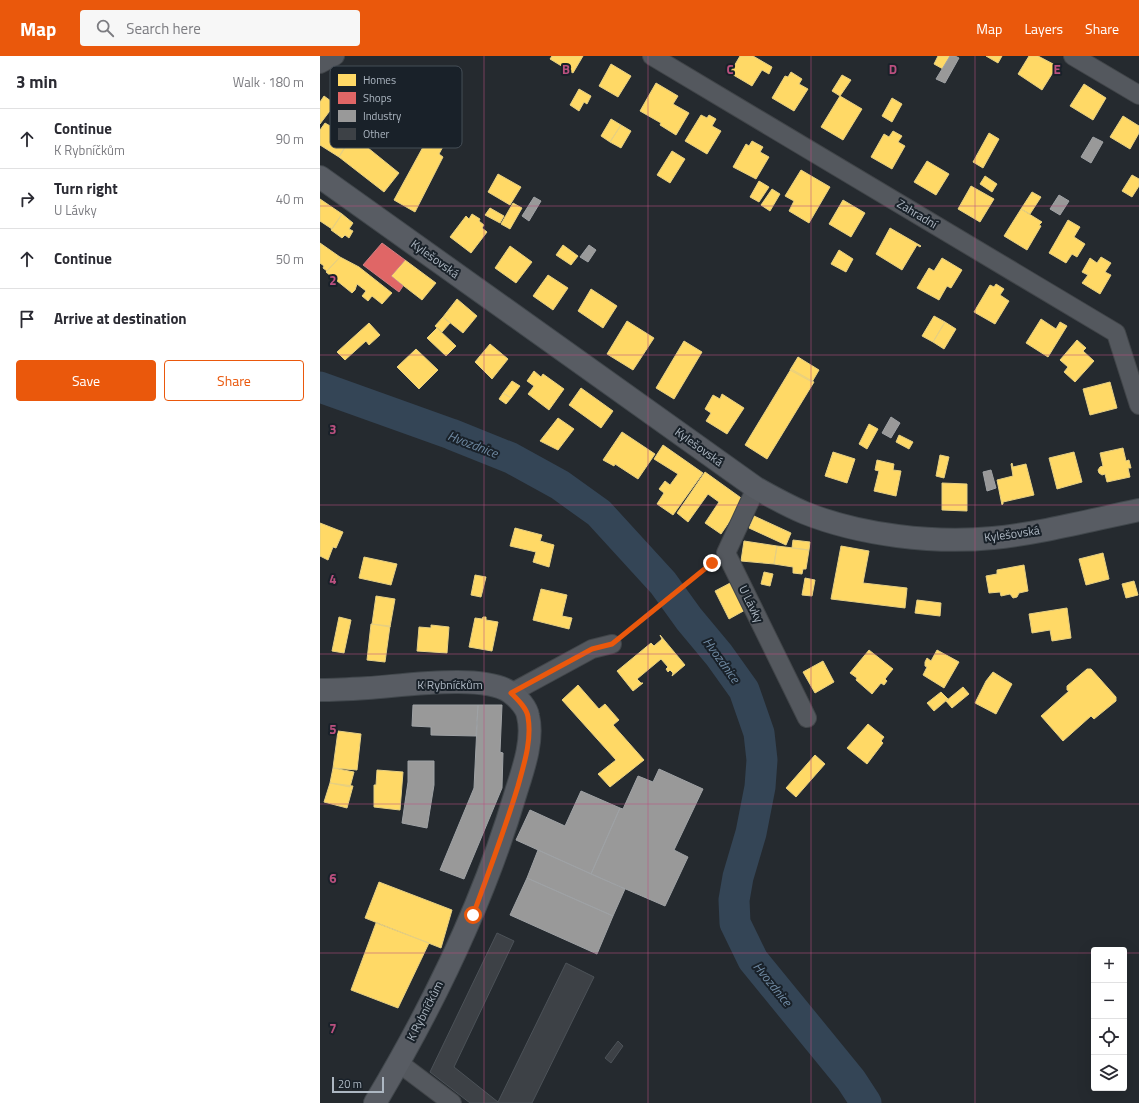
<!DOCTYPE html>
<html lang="en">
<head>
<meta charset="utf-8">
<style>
	:root { --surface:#fff; --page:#f7f7f7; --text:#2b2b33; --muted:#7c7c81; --line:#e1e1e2; --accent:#ea580c }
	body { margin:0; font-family:"Titillium Web",sans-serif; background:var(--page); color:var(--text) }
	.controls { position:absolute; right:12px; bottom:12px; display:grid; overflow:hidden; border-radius:4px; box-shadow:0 4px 16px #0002 }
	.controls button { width:36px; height:36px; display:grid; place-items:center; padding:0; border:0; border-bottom:1px solid var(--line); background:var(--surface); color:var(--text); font:20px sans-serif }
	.scale { position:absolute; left:12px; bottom:10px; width:52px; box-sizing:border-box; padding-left:4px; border:2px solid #adb7c2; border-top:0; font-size:11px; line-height:14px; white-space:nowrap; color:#adb7c2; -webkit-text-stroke:3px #192129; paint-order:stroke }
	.stop { position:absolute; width:12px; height:12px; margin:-9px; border:3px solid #ea580c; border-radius:50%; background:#fff }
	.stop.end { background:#ea580c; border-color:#fff; box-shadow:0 1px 4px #0008 }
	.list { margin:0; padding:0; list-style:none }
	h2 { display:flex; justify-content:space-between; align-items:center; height:52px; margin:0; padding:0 16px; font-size:17px }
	h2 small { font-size:13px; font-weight:400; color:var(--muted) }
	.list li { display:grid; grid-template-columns:26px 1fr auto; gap:12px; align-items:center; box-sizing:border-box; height:60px; padding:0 16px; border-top:1px solid var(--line) }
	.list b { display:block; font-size:15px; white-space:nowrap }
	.list p { margin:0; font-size:13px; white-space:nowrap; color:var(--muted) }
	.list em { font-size:13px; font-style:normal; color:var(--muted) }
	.actions { display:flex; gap:8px; padding:12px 16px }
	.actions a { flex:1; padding:9px 0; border:1px solid var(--accent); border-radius:4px; text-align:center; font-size:14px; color:var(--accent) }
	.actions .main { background:var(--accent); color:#fff }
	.icon { flex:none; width:22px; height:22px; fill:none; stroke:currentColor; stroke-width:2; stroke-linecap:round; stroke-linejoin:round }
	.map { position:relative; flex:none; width:819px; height:1047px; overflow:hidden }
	header { display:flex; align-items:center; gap:24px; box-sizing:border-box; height:56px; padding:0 20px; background:var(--accent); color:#fff }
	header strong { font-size:19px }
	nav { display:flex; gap:22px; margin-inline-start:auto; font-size:14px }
	.search { width:280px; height:36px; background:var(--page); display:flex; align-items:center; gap:10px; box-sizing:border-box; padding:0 14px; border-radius:4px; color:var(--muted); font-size:15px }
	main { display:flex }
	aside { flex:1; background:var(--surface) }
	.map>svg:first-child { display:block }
	.homes { fill:#ffd966; stroke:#e6cf82 }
	.shops { fill:#e06666; stroke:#d17e82 }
	.industry { fill:#999; stroke:#9fa2a5 }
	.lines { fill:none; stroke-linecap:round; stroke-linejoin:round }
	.river { stroke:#344556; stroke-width:31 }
	.building { fill:#3d4146; stroke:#4c5258 }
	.street-casing { stroke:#414549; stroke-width:20 }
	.secondary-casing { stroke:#41474c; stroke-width:24 }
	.path { stroke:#585d61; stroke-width:2.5; stroke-dasharray:3 3; stroke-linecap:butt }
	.street { stroke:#54585e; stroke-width:18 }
	.secondary { stroke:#585c63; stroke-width:22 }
	.route { stroke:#ea580c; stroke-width:5 }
	.grid { fill:none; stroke:#bb507f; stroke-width:1; stroke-opacity:0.55 }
	.labels { text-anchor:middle; stroke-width:4; stroke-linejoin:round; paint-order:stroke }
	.street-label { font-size:12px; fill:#adb7c2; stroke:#192129 }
	.water-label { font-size:13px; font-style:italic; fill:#708ba4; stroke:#192129 }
	.key { fill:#192129; stroke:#454e57; stroke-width:1 }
	.key-label { font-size:11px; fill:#adb7c2 }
	.grid-label { font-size:13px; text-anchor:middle; font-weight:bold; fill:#bb507f; stroke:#192129; stroke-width:4; stroke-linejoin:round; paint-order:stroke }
</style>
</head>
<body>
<header>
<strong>Map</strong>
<div class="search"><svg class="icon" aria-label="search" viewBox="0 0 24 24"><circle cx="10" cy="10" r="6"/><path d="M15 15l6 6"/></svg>Search here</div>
<nav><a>Map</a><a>Layers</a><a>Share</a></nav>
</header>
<main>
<aside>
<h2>3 min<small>Walk · 180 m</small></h2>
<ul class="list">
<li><svg class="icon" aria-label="ahead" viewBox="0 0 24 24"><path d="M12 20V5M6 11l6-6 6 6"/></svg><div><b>Continue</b><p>K Rybníčkům</p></div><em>90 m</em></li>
<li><svg class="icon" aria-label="right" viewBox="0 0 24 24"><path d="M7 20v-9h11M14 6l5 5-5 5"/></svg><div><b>Turn right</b><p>U Lávky</p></div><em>40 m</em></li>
<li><svg class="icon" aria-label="ahead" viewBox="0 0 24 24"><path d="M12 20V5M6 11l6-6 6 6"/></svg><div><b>Continue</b></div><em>50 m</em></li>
<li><svg class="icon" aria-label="arrive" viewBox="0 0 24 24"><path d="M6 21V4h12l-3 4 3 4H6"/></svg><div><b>Arrive at destination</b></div></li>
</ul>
<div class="actions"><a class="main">Save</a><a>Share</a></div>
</aside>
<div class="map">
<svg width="819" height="1047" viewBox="0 0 819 1047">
	<rect width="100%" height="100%" fill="#252a2f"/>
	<!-- homes -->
	<path class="homes" d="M232 0H263L253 17 230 3Z
		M420 0H433L452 11 449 18 442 14 432 30 410 17Z
		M618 0H630L623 13 614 8Z
		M666 0H682L678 7Z
		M709 0H718L737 10 722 34 698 18Z
		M291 8 311 20 298 41 279 30Z
		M471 16 482 23 479 28 488 33 474 55 452 42 465 20 468 21Z
		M522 19 531 24 520 40 512 35Z
		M336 27 358 40 353 48 369 57 356 79 340 69 341 67 320 55Z
		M764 28 786 42 773 64 750 50Z
		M259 33 271 40 267 48 264 46 259 55 250 49Z
		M4 40 15 48 0 68V46Z
		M520 40 542 53 523 84 501 71Z
		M572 42 582 48 572 66 562 60Z
		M381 59 387 62 389 59 396 63 392 70 401 75 387 98 365 85Z
		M803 60 819 70V77L810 93 790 81Z
		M291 63 301 69 290 86 281 80Z
		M5 67 31 82 19 101 0 89V74Z
		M301 69 311 75 301 92 290 86Z
		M108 75 126 85 119 98 123 101 95 156 74 144 103 91 100 89Z
		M573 75 582 80 578 86 585 90 572 113 551 101 564 78 569 81Z
		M669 77 679 83 663 112 653 106Z
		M32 79 79 117 64 136 19 101Z
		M432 85 443 91 440 96 449 101 436 123 413 111 426 88 429 90Z
		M352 95 365 103 350 127 337 119Z
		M607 105 629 118 616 139 594 126Z
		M481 114 510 131 489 167 469 155 474 145 465 140Z
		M178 118 201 131 190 149 168 136Z
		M812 119 819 123V130L812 141 802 135Z
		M665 120 677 128 672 136 660 128Z
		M439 125 449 131 439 146 430 141Z
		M651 130 674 143 660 166 638 153Z
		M452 133 460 138 450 155 441 149Z
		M712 136 721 141 710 158 701 153Z
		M0 143 22 158 12 173 0 165Z
		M523 144 545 157 531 181 509 168Z
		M193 147 202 152 190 173 181 168Z
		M170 152 184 160 180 167 165 159Z
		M701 153 722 166 719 169 721 170 707 194 684 180Z
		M22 158 33 167 29 173 33 175 29 182 25 179 22 182 11 174Z
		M152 158 160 163 159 165 164 169 162 172 167 176 151 197 130 181 146 160 149 163Z
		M748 164 760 171 754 181 765 188 757 201 752 198 746 207 729 197Z
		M570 172 601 190 600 191 597 189 582 214 556 198Z
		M0 187 20 201 7 215 3 212 4 210 0 207Z
		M243 189 258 200 251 209 236 199Z
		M190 190 212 206 196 227 175 212Z
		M519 194 533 203 526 216 511 208Z
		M20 201 39 211 72 237 62 248 52 240 48 245 42 240 46 235 37 228 35 234 32 237 6 216Z
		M781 201 791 207 785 216 791 219 780 238 762 227 768 219 762 216 770 202 777 207Z
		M622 202 642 214 631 232 627 230 619 244 597 232 609 212 614 215Z
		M85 204 116 227 102 244 71 220Z
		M228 219 248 232 233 254 213 240Z
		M676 228 684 233 680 239 689 245 675 268 654 256 670 229 674 231Z
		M271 233 297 250 283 272 258 255Z
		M137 243 157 260 143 277 123 261Z
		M614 260 625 266 613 286 602 280Z
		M123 261 130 267 122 276 115 270Z
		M721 263 736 273 740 266 747 270 728 301 706 287Z
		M307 265 334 282 313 314 287 298Z
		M625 266 636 273 624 293 613 286Z
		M49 267 60 279 49 289 46 285 25 304 17 296Z
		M117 272 136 290 126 300 107 282Z
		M757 284 766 292 763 295 774 305 755 326 744 316 748 311 740 304Z
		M364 285 382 296 354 343 336 332Z
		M170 288 188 303 172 323 155 306Z
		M96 293 118 314 99 333 77 311Z
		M478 301 499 314 492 326 470 314Z
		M471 313 494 326 447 403 425 389Z
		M214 315 221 321 223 318 244 333 229 354 208 338 214 330 207 325Z
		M192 325 200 330 191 342 183 337Z
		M790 326 797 352 770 359 763 333Z
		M261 332 293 355 281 372 249 349Z
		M183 337 191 342 186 348 179 343Z
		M402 338 424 352 407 378 386 365 391 357 385 353 393 339 400 343Z
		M238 362 254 373 238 394 220 385Z
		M549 368 558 373 547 393 539 388Z
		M302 376 335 398 318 423 295 408 294 410 283 404Z
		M579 379 593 386 589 393 576 386Z
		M343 389 383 417 353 459 337 448 344 437 339 433 345 425 350 429 358 418 334 403Z
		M803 392 806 405 809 404 811 412H808L810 421 787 426 785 418 782 419 779 417 778 414 780 411 783 410 780 397Z
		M513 396 535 403 527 427 505 420Z
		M754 396 762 426 737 433 729 402Z
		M620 399 629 401 624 422 616 420Z
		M557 404 574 408 573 414 581 415 576 440 554 435 559 415 555 414Z
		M692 407 693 411 706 408 714 439 683 446V448L682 449 677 424 693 420 691 408Z
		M385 416 424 444 401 478 385 467 399 446 388 438 368 466 357 457Z
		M622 427 647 428V455L622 454Z
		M434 460 471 477 466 489 429 472Z
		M0 467 23 476 16 492 13 491 8 504 0 500Z
		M195 472 222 479 220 485 234 489 229 511 213 506 216 496 190 490Z
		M473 484 490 486 489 494 472 492Z
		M424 485 457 490 454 508 421 505Z
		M457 490 489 494 486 513H483L482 518 473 517V511L454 508Z
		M521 490 549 495 543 527 587 532 585 552 511 543Z
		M783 497 789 523 766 529 759 503Z
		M44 501 77 508 71 529 39 522Z
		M704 509 708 535 699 537 697 541 693 542 690 538 681 540 680 536 669 537 666 520 677 518V514Z
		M444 516 453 518 450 530 441 528Z
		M155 519 166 521 161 541 151 539Z
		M485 522 495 524 492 540 482 539Z
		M414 525 427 553 409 563 395 535Z
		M814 525 818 539 806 542 802 528Z
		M221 533 247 539 242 560 252 562 249 573 213 564Z
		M56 540 75 543 70 571 52 568Z
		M597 544 621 547 620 560 595 557Z
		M747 552 751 582 732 585 730 574 712 577 709 558Z
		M19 561 31 564 24 597 12 595Z
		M163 561H166V564L178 566 172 595 149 591 155 562 162 563Z
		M51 568 70 570 65 606 47 604Z
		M111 569 129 571 127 597 97 595 99 571 111 572Z
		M340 579 365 609 352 620 353 617 350 614 348 616 346 613 348 611 341 603 317 623 321 627H323L313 635 297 615 331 587 334 590 342 583Z
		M549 594 573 613 565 623 567 625 564 629 561 627 552 638 536 624 537 622 530 617Z
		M617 594 639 606 624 632 603 619 607 611 605 610V606L607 602 611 605Z
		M503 605 514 626 495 637 483 616Z
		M767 613H771L796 641V645L774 663 771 660 743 685 721 660 749 635 747 634V630Z
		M673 616 692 628 676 658 655 647 666 625Z
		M258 629 279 653 285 648 299 664 293 669 324 704 290 731 278 718 296 704 242 644Z
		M643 631 649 638 632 652 626 645Z
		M621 636 628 643 614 655 607 647Z
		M548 668 564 681 561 685 563 687 547 708 527 692Z
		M18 675 41 678 37 714 13 712Z
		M495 699 505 708 476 741 466 732Z
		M13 712 34 716 30 731 10 727Z
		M57 714 83 716 80 754 54 751V729H56Z
		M10 727 33 730 27 752 4 746Z
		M59 826 132 854 121 892 45 862Z
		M56 867 109 887 78 952 31 934Z"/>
	<!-- shops -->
	<path class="shops" d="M62 187 85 204 71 220 83 230 79 236 43 209Z"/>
	<!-- industry -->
	<path class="industry" d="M630 0H635L639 2 625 27 616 23Z
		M773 81 783 86 771 107 761 101Z
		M739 139 749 145 740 159 730 153Z
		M214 141 221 145 209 165 202 160Z
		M269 189 276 194 268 206 260 201Z
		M571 361 580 367 571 382 562 377Z
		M671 414 676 432 667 435 663 416Z
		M93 649H158L156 680 111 679V671L92 670Z
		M158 649H182L180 696 183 697 182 732 144 823 120 814 154 732Z
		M88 705H114V729L107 772 82 767 88 726Z
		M339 713 383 733 354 794 368 801 345 850 271 818 300 752 303 753 318 720 333 726Z
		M261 735 300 752 271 818 196 784 210 754 245 770Z
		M218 794 305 833 293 860 207 822Z
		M207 822 293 860 277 898 190 859Z"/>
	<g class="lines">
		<!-- river -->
		<path class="river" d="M0 331 131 378 191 402 240 429 279 457 343 527 369 563 399 599 424 634 439 677 442 704 440 731 431 777 418 821 414 844 415 867 433 904 531 1024 546 1047"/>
	</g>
	<!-- building -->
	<path class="building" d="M177 877 194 885 134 1011 178 1046 246 907 274 921 212 1047H150L110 1016Z
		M298 985 303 990 291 1007 285 1002Z"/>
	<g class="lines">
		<defs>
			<path id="street" d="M332 0 796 277 819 349
				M753 0 819 39
				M0 8 15 0
				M436 432 406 497 487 662
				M191 637 272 593 292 588
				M79 1007 132 1047"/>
			<path id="secondary" d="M0 121 436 432C452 441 468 450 485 457 540 479 614 488 673 482 722 477 771 464 819 454
				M0 634C16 634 32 633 48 632 81 630 166 617 191 637 198 642 207 652 208 660 214 683 203 714 196 736 164 845 113 950 55 1047"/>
		</defs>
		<!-- street casing -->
		<use href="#street" class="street-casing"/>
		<!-- secondary casing -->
		<use href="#secondary" class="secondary-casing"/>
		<!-- path -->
		<path class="path" d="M305 578 393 507"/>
		<!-- street -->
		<use href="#street" class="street"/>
		<!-- secondary -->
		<use href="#secondary" class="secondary"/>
	</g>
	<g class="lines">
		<!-- route -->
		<path class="route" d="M153 859C169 816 185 773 198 730 204 708 212 684 208 661 207 652 197 643 191 637L272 593 292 588 392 507"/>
	</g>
	<!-- grid -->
	<path class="grid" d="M164 0V1047M328 0V1047M491 0V1047M655 0V1047M0 150H819M0 299H819M0 449H819M0 598H819M0 748H819M0 897H774M804 897H819"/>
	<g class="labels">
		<!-- street labels -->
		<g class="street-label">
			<text transform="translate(597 158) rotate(31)" y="4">Zahradní</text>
			<text transform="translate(115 203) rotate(36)" y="4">Kylešovská</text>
			<text transform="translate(379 391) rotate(36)" y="4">Kylešovská</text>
			<text transform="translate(692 478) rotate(-8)" y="4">Kylešovská</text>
			<text transform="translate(431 548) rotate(64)" y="4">U Lávky</text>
			<text x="130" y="633">K Rybníčkům</text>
			<text transform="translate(105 955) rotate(-63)" y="4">K Rybníčkům</text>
		</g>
		<!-- water labels -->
		<g class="water-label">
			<text transform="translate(153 388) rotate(21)" y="5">Hvozdnice</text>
			<text transform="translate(402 604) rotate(54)" y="5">Hvozdnice</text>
			<text transform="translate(453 928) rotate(51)" y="5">Hvozdnice</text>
		</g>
	</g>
	<!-- legend -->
	<rect x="10" y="10" width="132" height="82" rx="6" class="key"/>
	<rect x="18" y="18" width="18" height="12" fill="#ffd966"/>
	<rect x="18" y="36" width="18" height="12" fill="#e06666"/>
	<rect x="18" y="54" width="18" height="12" fill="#999"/>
	<rect x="18" y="72" width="18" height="12" fill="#3d4146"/>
	<g class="key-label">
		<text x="43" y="28">Homes</text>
		<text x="43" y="46">Shops</text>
		<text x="43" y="64">Industry</text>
		<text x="43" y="82">Other</text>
	</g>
	<g class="grid-label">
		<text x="246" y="18">B</text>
		<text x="410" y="18">C</text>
		<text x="573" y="18">D</text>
		<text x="737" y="18">E</text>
		<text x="13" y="229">2</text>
		<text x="13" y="378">3</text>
		<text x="13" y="528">4</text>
		<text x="13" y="678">5</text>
		<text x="13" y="827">6</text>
		<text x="13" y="977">7</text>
	</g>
</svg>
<div class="controls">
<button>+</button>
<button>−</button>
<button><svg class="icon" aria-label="locate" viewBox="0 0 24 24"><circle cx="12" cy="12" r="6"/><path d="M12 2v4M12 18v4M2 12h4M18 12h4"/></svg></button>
<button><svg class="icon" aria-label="layers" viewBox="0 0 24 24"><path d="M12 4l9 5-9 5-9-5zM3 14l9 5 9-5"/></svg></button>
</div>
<div class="scale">20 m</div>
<div class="stop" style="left:153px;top:859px"></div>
<div class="stop end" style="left:392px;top:507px"></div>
</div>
</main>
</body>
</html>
